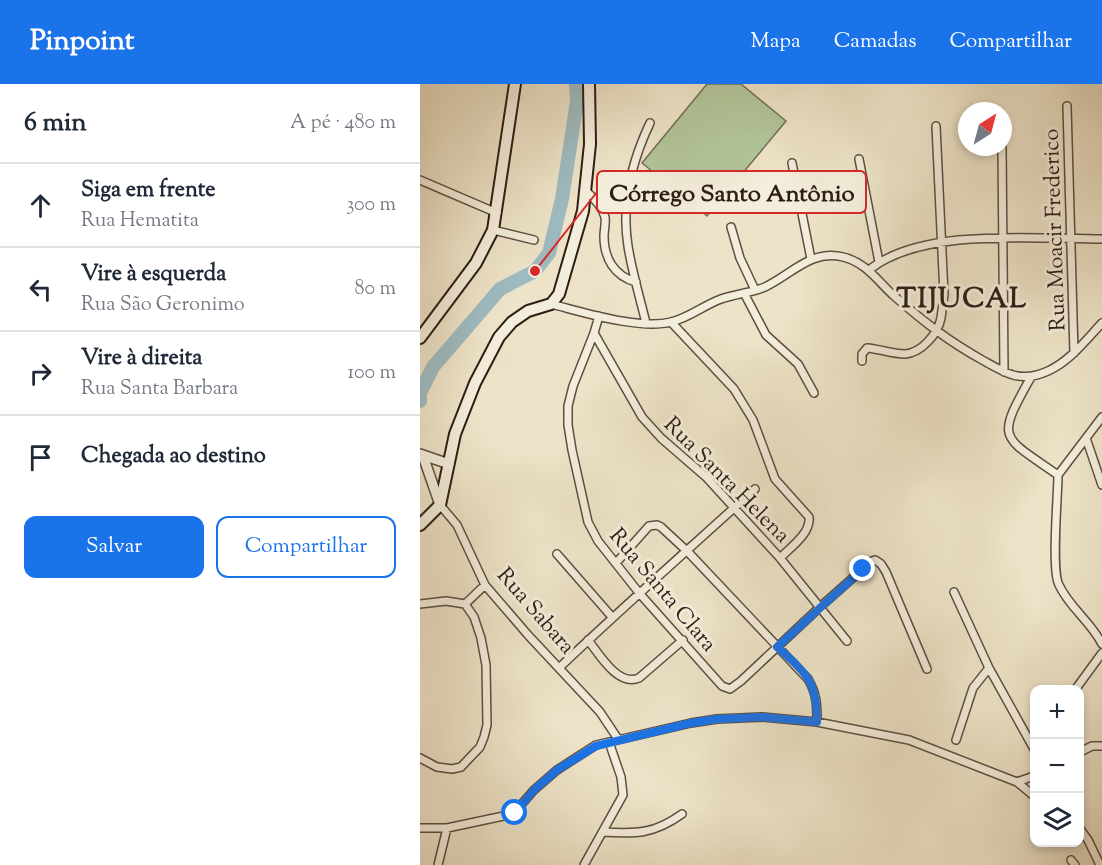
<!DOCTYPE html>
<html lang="pt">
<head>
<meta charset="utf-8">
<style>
	:root { --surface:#fff; --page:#f2f2f3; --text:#1f2937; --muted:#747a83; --line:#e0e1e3; --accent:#1a73e8 }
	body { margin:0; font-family:"Sorts Mill Goudy",serif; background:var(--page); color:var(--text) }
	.controls { position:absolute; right:18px; bottom:18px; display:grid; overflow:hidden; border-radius:12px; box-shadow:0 3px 9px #0003 }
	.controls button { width:54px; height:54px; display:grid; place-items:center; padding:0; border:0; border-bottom:2px solid var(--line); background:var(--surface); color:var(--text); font:30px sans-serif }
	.compass { position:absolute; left:538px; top:18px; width:54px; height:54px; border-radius:50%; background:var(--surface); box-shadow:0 3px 9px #0003; rotate:36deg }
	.stop { position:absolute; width:18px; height:18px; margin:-14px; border:4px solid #1a73e8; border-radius:50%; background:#fff }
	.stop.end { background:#1a73e8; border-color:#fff; box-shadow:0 2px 6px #0008 }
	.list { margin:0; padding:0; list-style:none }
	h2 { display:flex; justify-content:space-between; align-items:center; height:78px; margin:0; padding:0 24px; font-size:26px }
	h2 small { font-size:20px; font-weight:400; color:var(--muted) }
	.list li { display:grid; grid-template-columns:39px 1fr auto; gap:18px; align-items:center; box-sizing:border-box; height:84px; padding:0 24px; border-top:2px solid var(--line) }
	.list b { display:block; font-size:22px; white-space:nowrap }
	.list p { margin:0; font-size:20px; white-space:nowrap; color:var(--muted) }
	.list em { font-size:20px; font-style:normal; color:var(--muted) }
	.actions { display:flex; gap:12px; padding:18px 24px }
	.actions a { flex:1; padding:14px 0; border:2px solid var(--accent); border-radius:12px; text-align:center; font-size:21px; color:var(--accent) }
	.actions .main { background:var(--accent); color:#fff }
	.icon { flex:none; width:33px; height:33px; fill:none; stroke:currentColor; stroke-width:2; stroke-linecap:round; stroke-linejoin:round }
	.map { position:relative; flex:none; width:682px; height:781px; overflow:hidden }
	header { display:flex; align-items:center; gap:36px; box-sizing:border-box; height:84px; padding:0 30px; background:var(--accent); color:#fff }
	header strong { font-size:28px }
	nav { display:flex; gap:33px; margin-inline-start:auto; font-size:21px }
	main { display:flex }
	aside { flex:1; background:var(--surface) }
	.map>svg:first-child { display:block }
	.green { fill:#b3c59a; stroke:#707157; stroke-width:1.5 }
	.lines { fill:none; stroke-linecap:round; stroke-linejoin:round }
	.river { stroke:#9ebbc1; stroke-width:14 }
	.minor-casing { stroke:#5d4e41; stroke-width:10 }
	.tertiary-casing { stroke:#5d4e41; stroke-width:12 }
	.secondary-casing { stroke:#2d1d14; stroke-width:14 }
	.minor { stroke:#f3eddb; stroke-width:7 }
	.tertiary { stroke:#f3eddb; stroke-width:9 }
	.secondary { stroke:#f3eddb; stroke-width:10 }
	.route { stroke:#1a73e8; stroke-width:8 }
	.labels { text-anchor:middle; stroke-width:6; stroke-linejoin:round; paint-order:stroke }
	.street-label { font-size:22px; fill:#2d1d14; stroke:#f3eddb }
	.district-label { font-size:28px; font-weight:bold; letter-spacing:1.5px; fill:#2d1d14; stroke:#f3eddb }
	.leader { fill:none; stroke:#d62828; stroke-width:2 }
	.callout-dot { fill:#d62828; stroke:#f3eddb; stroke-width:2 }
	.callout { fill:#f3eddb; stroke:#d62828; stroke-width:2 }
	.callout-label { font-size:24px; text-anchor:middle; font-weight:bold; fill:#2d1d14 }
</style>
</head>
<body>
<header>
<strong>Pinpoint</strong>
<nav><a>Mapa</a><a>Camadas</a><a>Compartilhar</a></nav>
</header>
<main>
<aside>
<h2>6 min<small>A pé · 480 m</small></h2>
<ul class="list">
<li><svg class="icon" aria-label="ahead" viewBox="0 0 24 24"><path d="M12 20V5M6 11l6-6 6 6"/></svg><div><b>Siga em frente</b><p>Rua Hematita</p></div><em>300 m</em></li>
<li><svg class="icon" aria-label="left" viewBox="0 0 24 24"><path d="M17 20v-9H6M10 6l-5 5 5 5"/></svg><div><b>Vire à esquerda</b><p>Rua São Geronimo</p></div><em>80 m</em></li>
<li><svg class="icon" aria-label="right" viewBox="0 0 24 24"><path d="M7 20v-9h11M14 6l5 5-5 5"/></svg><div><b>Vire à direita</b><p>Rua Santa Barbara</p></div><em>100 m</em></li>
<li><svg class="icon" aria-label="arrive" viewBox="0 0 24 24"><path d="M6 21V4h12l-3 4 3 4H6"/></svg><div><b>Chegada ao destino</b></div></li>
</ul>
<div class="actions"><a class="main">Salvar</a><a>Compartilhar</a></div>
</aside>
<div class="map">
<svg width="682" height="781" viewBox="0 0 682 781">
	<rect width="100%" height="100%" fill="#ede3c8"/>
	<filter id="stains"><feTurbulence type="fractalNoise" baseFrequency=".00333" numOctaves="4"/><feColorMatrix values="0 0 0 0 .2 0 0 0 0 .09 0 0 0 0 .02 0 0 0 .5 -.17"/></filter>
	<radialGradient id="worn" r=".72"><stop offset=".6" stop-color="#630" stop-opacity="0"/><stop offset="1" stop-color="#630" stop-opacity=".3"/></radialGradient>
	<!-- green -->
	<path class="green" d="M287 0H321L366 37 287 132 222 79Z"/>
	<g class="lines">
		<!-- river -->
		<path class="river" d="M0 317V309L13 283 80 205 115 187 129 169 142 115 157 17 156 0"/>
		<defs>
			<path id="minor" d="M647 22 654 269
				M582 63 584 288
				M439 75 459 178
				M372 79 391 175
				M0 96 77 129
				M166 107C174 114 182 122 185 133 186 139 184 146 184 152 184 174 194 192 216 198
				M311 143 320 174 335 206
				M73 146 114 156
				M449 186C502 143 615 155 682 155
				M324 209 346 251 378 280 394 309
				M131 220C163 228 219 246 251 238 269 234 284 221 301 215 315 210 331 209 345 203 371 191 391 165 423 173 445 178 457 196 473 211 504 238 528 257 564 277 573 282 583 288 593 291 604 294 617 292 628 287 650 277 666 256 682 239
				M179 232 174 249 153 302 148 322V341L152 366 168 438 178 457 220 510 302 602 310 605 321 597 400 523 452 477 455 476 461 480 466 488 507 585
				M251 238 314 305 333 336 355 395 389 433C391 449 371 463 360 474
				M226 239C220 214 212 188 208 162 201 119 212 77 230 39
				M174 249 222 333 241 354 286 393 360 474 427 557
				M442 277V270L447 264C460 265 472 270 485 270 501 269 518 250 521 234 522 227 523 218 524 210L516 42
				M611 293C575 357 581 351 638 391
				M666 354 682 401
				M638 391C638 412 631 486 639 501 649 523 671 538 682 560
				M638 391 682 333
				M20 421 37 441 65 501 108 551 180 628 198 655
				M137 470 192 533
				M196 479 229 442 237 441 241 443 268 468 388 595C397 610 397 622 397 638
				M534 508 569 584 614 665
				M0 520 26 517 45 520 54 533 61 554 66 581 67 641 64 653 60 663 41 683 32 685 17 683 0 674
				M45 520 65 501
				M168 556C179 570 198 603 219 594L263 556
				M140 583C204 522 270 464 335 405
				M655 606 682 569
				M536 656 553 604 569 584
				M660 668 672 662H682
				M597 698 614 692
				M0 744H27L93 730 114 706 137 686 176 661 271 639 297 635 342 633 397 638 489 656 597 698 614 712
				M660 745 668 756 680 781
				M183 748C217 750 234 750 262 730
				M651 776 655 781
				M18 781 27 744
				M164 781 203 711 201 693 189 658"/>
			<path id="tertiary" d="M0 370 29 380
				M3 372 20 421"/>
			<path id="secondary" d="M0 254 56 179 73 146 95 0
				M0 441 20 421 35 350 55 299 79 253 92 238 108 227 131 220 139 210 163 127 170 60 169 0"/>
		</defs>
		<!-- minor casing -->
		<use href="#minor" class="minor-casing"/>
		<!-- tertiary casing -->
		<use href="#tertiary" class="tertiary-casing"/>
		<!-- secondary casing -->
		<use href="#secondary" class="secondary-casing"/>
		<!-- minor -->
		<use href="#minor" class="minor"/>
		<!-- tertiary -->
		<use href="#tertiary" class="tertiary"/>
		<!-- secondary -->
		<use href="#secondary" class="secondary"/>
	</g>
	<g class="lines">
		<!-- route -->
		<path class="route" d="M95 729 114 706 137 686 176 662 271 639 297 635 342 633 397 638C397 597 387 590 357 563L443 485"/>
	</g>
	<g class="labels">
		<!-- street labels -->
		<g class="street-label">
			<text transform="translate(633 146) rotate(-92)" y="8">Rua Moacir Frederico</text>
			<text transform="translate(308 395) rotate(45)" y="8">Rua Santa Helena</text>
			<text transform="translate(244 505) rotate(50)" y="8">Rua Santa Clara</text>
			<text transform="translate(117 526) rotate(49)" y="8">Rua Sabara</text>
		</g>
		<!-- district labels -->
		<g class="district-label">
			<text x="542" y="223">TIJUCAL</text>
		</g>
	</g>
	<!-- callouts -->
	<path class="leader" d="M115 187L177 108"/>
	<circle class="callout-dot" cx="115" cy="187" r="6"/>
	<rect class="callout" x="177" y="87" width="269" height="42" rx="6"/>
	<g class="callout-label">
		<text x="312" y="117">Córrego Santo Antônio</text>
	</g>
	<rect width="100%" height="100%" filter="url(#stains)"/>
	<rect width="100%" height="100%" fill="url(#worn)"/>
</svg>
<div class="controls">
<button>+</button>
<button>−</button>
<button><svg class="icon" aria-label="layers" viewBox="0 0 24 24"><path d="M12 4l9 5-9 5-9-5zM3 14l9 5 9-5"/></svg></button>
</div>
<svg class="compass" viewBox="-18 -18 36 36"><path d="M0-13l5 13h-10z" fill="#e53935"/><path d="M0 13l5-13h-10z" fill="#747a83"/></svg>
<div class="stop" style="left:95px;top:729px"></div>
<div class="stop end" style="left:443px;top:485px"></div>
</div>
</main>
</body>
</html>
